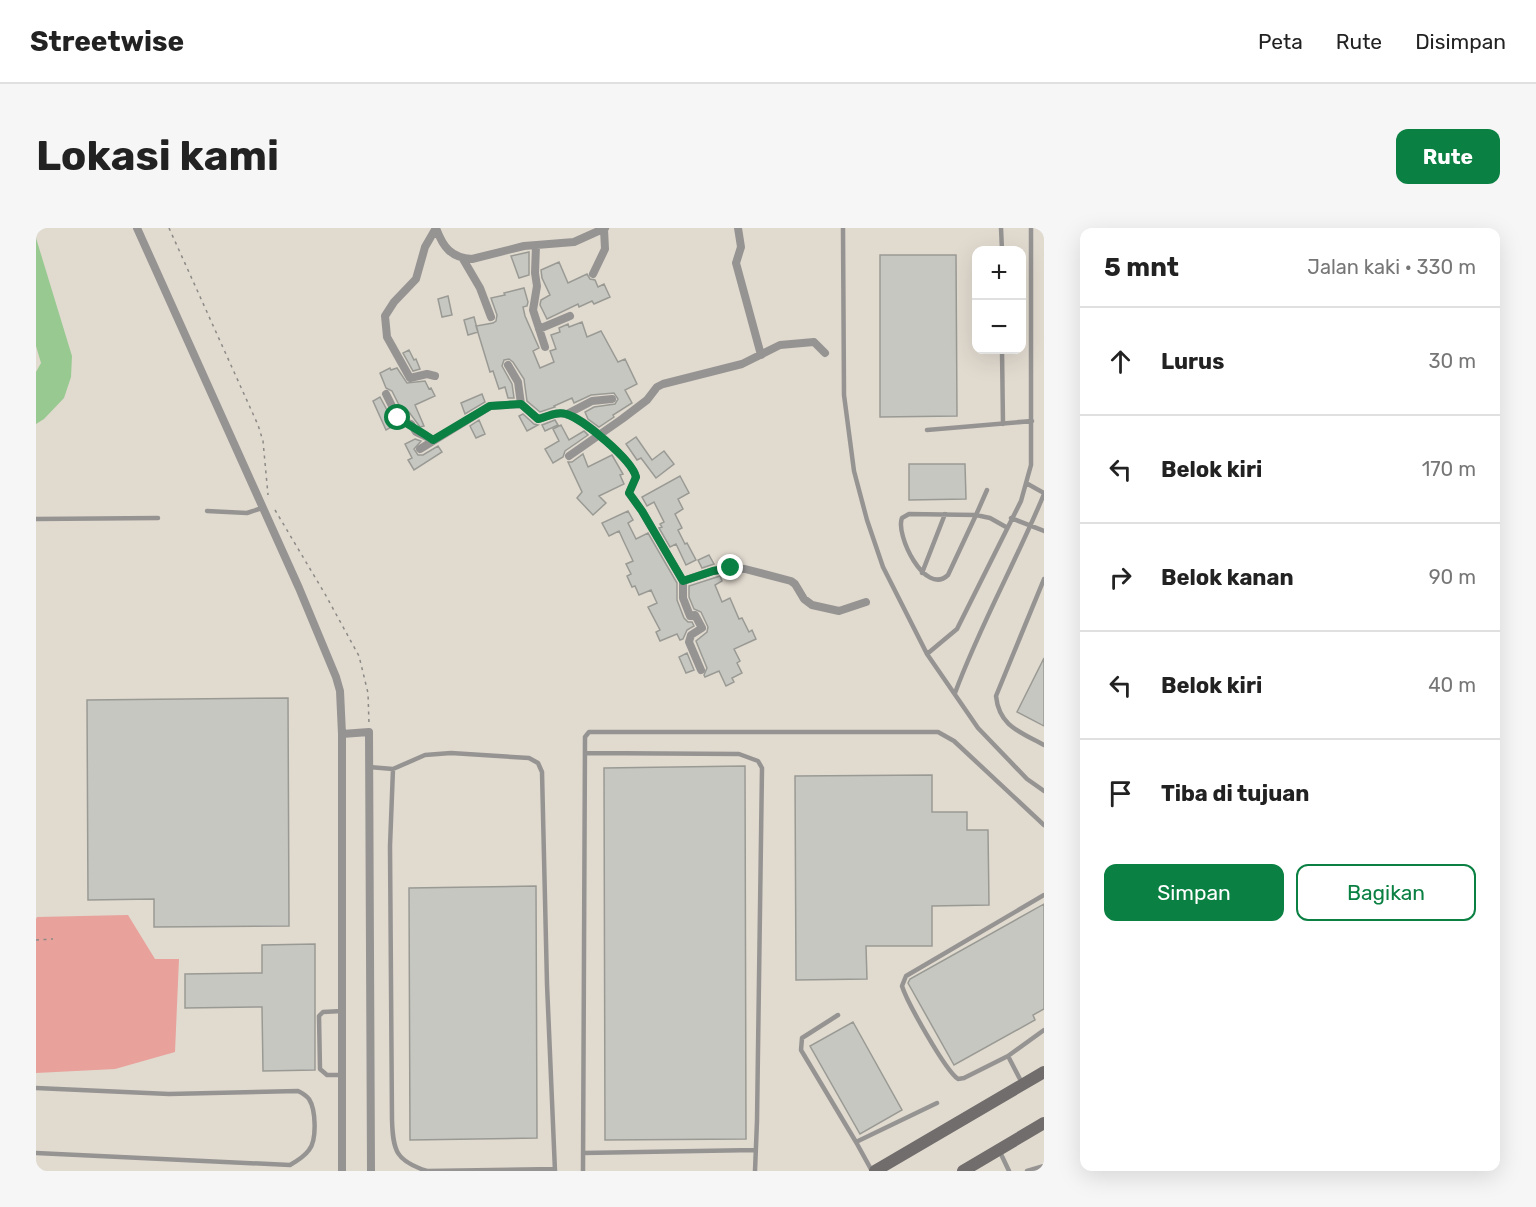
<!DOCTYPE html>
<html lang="id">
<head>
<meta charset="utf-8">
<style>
	:root { --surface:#fff; --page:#f6f6f6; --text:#222; --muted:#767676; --line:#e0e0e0; --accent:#0b8043 }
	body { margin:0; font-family:Rubik,sans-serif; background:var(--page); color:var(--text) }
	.controls { position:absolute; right:18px; top:18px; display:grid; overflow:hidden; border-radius:12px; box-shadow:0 6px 24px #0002 }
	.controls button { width:54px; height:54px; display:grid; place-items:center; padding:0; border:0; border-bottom:2px solid var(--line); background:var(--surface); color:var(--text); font:30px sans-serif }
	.stop { position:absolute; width:18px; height:18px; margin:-14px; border:4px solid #0b8043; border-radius:50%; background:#fff }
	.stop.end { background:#0b8043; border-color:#fff; box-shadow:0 2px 6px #0008 }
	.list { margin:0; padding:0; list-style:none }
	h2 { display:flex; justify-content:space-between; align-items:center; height:78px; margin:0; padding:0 24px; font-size:26px }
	h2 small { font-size:20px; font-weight:400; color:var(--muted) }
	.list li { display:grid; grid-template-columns:39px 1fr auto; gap:18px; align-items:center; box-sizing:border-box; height:108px; padding:0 24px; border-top:2px solid var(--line) }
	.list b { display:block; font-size:22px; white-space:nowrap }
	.list em { font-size:20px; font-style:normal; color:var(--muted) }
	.actions { display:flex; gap:12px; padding:18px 24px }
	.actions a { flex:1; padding:14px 0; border:2px solid var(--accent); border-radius:12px; text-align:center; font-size:21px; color:var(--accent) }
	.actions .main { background:var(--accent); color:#fff }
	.icon { flex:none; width:33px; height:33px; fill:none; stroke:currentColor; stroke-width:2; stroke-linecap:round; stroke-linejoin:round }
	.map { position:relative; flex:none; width:1008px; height:943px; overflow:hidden; border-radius:12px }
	header { display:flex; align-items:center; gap:36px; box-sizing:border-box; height:84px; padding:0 30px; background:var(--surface); border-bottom:2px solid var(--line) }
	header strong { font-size:28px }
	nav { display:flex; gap:33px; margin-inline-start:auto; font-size:21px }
	.intro { display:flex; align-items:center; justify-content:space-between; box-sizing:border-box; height:144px; padding:0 36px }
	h1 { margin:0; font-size:42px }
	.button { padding:15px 27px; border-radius:12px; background:var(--accent); color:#fff; font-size:21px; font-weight:700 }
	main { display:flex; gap:36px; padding:0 36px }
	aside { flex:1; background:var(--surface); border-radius:12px; box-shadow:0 6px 24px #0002 }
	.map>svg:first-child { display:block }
	.built { fill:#e1dacf; fill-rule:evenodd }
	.green { fill:#e8a19b }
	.water { fill:#98c991 }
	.building { fill:#c7c7c2; stroke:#9a9a95; stroke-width:1.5 }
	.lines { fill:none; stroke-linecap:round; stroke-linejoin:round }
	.path { stroke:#8c8a87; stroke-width:1.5; stroke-dasharray:3 4.5; stroke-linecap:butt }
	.lane { stroke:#969493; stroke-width:4.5 }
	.street { stroke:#969493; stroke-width:8 }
	.secondary { stroke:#706d6c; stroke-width:12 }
	.route { stroke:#0b8043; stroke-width:8 }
</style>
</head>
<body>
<header>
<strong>Streetwise</strong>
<nav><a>Peta</a><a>Rute</a><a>Disimpan</a></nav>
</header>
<div class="intro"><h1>Lokasi kami</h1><a class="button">Rute</a></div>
<main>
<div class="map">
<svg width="1008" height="943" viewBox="0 0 1008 943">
	<rect width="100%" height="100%" fill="#e7e4e0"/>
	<!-- built -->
	<path class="built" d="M0 0H1008V943H0ZM940 22H986V122H940Z"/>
	<!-- green -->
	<path class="green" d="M92 687 119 731H143L139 824 79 841 0 845V691L1 689Z"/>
	<!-- water -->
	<path class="water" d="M0 10 36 128 35 149 28 170 8 191 0 196V144L5 135 0 118Z"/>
	<!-- building -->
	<path class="building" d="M493 24V47L483 50 475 28Z
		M844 27H920L921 188 844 189Z
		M523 34 532 55 551 46 554 51 559 52 562 59 568 56 574 69 558 76 556 73 543 79 542 76 511 91 504 77 505 72 514 67 506 50 505 42Z
		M488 60 492 74 491 78 487 79 489 88 503 120 497 123 504 140 518 134 514 123 520 121 515 107 524 104 523 100 532 96 533 99 546 94 551 109 565 103 582 134 589 131 601 156 589 162 596 175 577 187 578 189 563 199 552 191 549 184 558 179 579 176 582 171 578 165 555 167 538 175 536 170 518 178 519 179 504 184 491 173 488 151 477 134 473 131 468 132 466 138 476 156 478 170H472L469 159 463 161 457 143 454 144 440 98 457 95 460 93 461 87 455 70 469 67 468 65Z
		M412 68 416 87 406 89 402 71Z
		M438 89 442 104 432 107 428 92Z
		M373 122 378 132 380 131 384 141 377 143 367 125Z
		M354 140 355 142 361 140 371 155 389 153 393 161 395 160 399 168 379 177 388 198 384 199 373 184 368 187 356 163 350 160 344 145Z
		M446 166 449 174 429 186 425 175Z
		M344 169 359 197 350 202 337 173Z
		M487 186 498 196 502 197 491 203 483 188Z
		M443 192 449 206 440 210 434 198Z
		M519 192 522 197 509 203 506 197Z
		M525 197 533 212 548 203 552 207 529 223 527 229 517 235 509 221 523 213 517 201Z
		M600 209 616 232 628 223 638 236 620 250 605 230 601 232 590 216Z
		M379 211 385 213 378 221 382 227H387L402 218 406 224 378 242 372 232 376 230 369 216Z
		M547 226 552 239 576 227 587 246 584 247 588 256 563 268 570 275 557 287 541 270 546 264 532 234H536Z
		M873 236H929L930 271 873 272Z
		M644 248 653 265 642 271 647 281 639 286 646 300 642 302 649 316 651 315 660 332 650 337 640 316 634 319 623 300 626 299 624 296 628 294 618 274 611 278 606 269Z
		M592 283 597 292 592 295 600 311 612 305 641 355V372L648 390 652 394H656L658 398 651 402 647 411 644 412 641 406 624 413 620 404 624 402 612 379 621 375 615 362 603 367 599 358 596 359 591 348 595 346 590 336 597 333 588 314 583 303 573 308 566 295Z
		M673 327 678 336 666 340 662 332Z
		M684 348 686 353 679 357 686 374 694 370 703 391 706 390 713 404 716 402 720 411 698 421 704 433 701 435 706 445 696 450 698 454 690 458 683 443 669 449 668 447 671 440 660 413 671 404 672 399 665 384 658 381 653 369V358Z
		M651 425 658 442 650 445 643 429Z
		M1008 430V498L981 484Z
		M252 470 253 698 118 699V671L52 672 51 472Z
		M709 538 710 911 569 912 568 540Z
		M896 547V584H931V602H952L953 677 896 678V718H830L831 751 760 752 759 548Z
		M500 658 501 910 374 912 373 660Z
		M1008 676V781L997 787 999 792 918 837 872 755 874 751Z
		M279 716V842L227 843 226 779 149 780V746L226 745V717Z
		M817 794 866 882 824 906 774 818Z"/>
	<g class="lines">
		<!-- path -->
		<path class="path" d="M133 0 222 197 227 213 232 267
			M239 282 289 366 323 428 332 465 333 496
			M0 712 17 711"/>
		<!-- lane -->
		<path class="lane" d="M807 0 808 167 818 243 831 292 847 339 891 426 942 500 991 551 1008 563
			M965 0 966 22
			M966 122 967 196
			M891 202 996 193
			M990 255 1008 265
			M951 262 940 287 873 286 866 290C859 306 889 369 912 347L940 287 954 290 970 299
			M171 283 211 285 226 280
			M975 290 1008 303
			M0 291 122 290
			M886 345 909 286
			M1008 351 960 468C963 498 984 504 1008 517
			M891 426 921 401 985 273 995 237V0
			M919 465C944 397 980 334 1008 266
			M550 525 703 526 722 533 726 540 721 893 719 943
			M333 539 357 541 354 618 356 892C357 923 360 933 391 943L519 941
			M357 541 389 527 415 525 493 530 502 535 506 544 511 756 519 943
			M1008 667 870 748 866 758C871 774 909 842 922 851L928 850 972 828 1008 802
			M802 787 766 810 765 822 820 914
			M972 828 986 855
			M306 847H291L284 841 283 788 287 784 306 783
			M0 860 133 866 262 863C266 865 270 867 273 871 280 882 281 912 273 922 268 929 261 933 254 937L0 925
			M964 924 973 943
			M547 925 719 922
			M547 943 549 509 553 504H902L918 513 1008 597
			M836 943 820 914 901 875
			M991 943 1008 938"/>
		<!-- street -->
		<path class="street" d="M101 0 263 360 300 449 304 463 306 506V943
			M400 0C407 19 415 30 436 31L488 18 538 14 569 0
			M702 0 705 19 700 35 725 127
			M500 18 499 45 501 58 497 82 509 119
			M427 31 444 60 455 89
			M557 46 569 21 568 1
			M503 101 534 88
			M472 137 482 154 485 176
			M399 148 391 146 374 150 351 109 349 88 358 74 380 51 389 19 400 0
			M350 166 363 192 375 196 380 204 397 212
			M531 186 556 173 576 171
			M384 221 454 178 485 176 502 191C511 189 520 183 530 186 547 190 596 232 600 249L593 265 606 283 647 353 677 343 695 340 709 341 755 353 759 356 768 371 776 377 803 383 830 374
			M533 228 586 191 611 172 621 159 627 156 706 136 744 117 778 114 789 125
			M647 353V370L654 388 659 387 666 400 655 407 653 414 665 442
			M306 506 333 504 335 943"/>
		<!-- secondary -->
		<path class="secondary" d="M839 943 1008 844
			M927 943 1008 895"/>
	</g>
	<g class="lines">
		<!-- route -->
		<path class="route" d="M362 190C374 198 386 204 397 212L454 178 485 176 502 191C511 189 520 183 530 186 546 190 596 232 600 249L593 265 606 283 647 353 677 343 695 340"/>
	</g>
</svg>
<div class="controls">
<button>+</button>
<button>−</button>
</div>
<div class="stop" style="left:362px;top:190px"></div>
<div class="stop end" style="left:695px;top:340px"></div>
</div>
<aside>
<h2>5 mnt<small>Jalan kaki · 330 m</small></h2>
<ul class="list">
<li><svg class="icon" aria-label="ahead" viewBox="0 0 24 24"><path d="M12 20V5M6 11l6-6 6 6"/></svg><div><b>Lurus</b></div><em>30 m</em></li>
<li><svg class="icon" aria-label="left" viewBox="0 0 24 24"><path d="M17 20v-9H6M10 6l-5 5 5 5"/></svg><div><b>Belok kiri</b></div><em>170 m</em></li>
<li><svg class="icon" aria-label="right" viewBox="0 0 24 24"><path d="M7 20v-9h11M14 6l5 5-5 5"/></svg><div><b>Belok kanan</b></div><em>90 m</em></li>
<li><svg class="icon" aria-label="left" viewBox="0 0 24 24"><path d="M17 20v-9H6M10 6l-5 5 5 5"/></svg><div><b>Belok kiri</b></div><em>40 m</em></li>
<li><svg class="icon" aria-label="arrive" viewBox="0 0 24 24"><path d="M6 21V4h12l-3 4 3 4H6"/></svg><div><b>Tiba di tujuan</b></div></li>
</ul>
<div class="actions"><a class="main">Simpan</a><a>Bagikan</a></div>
</aside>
</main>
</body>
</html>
